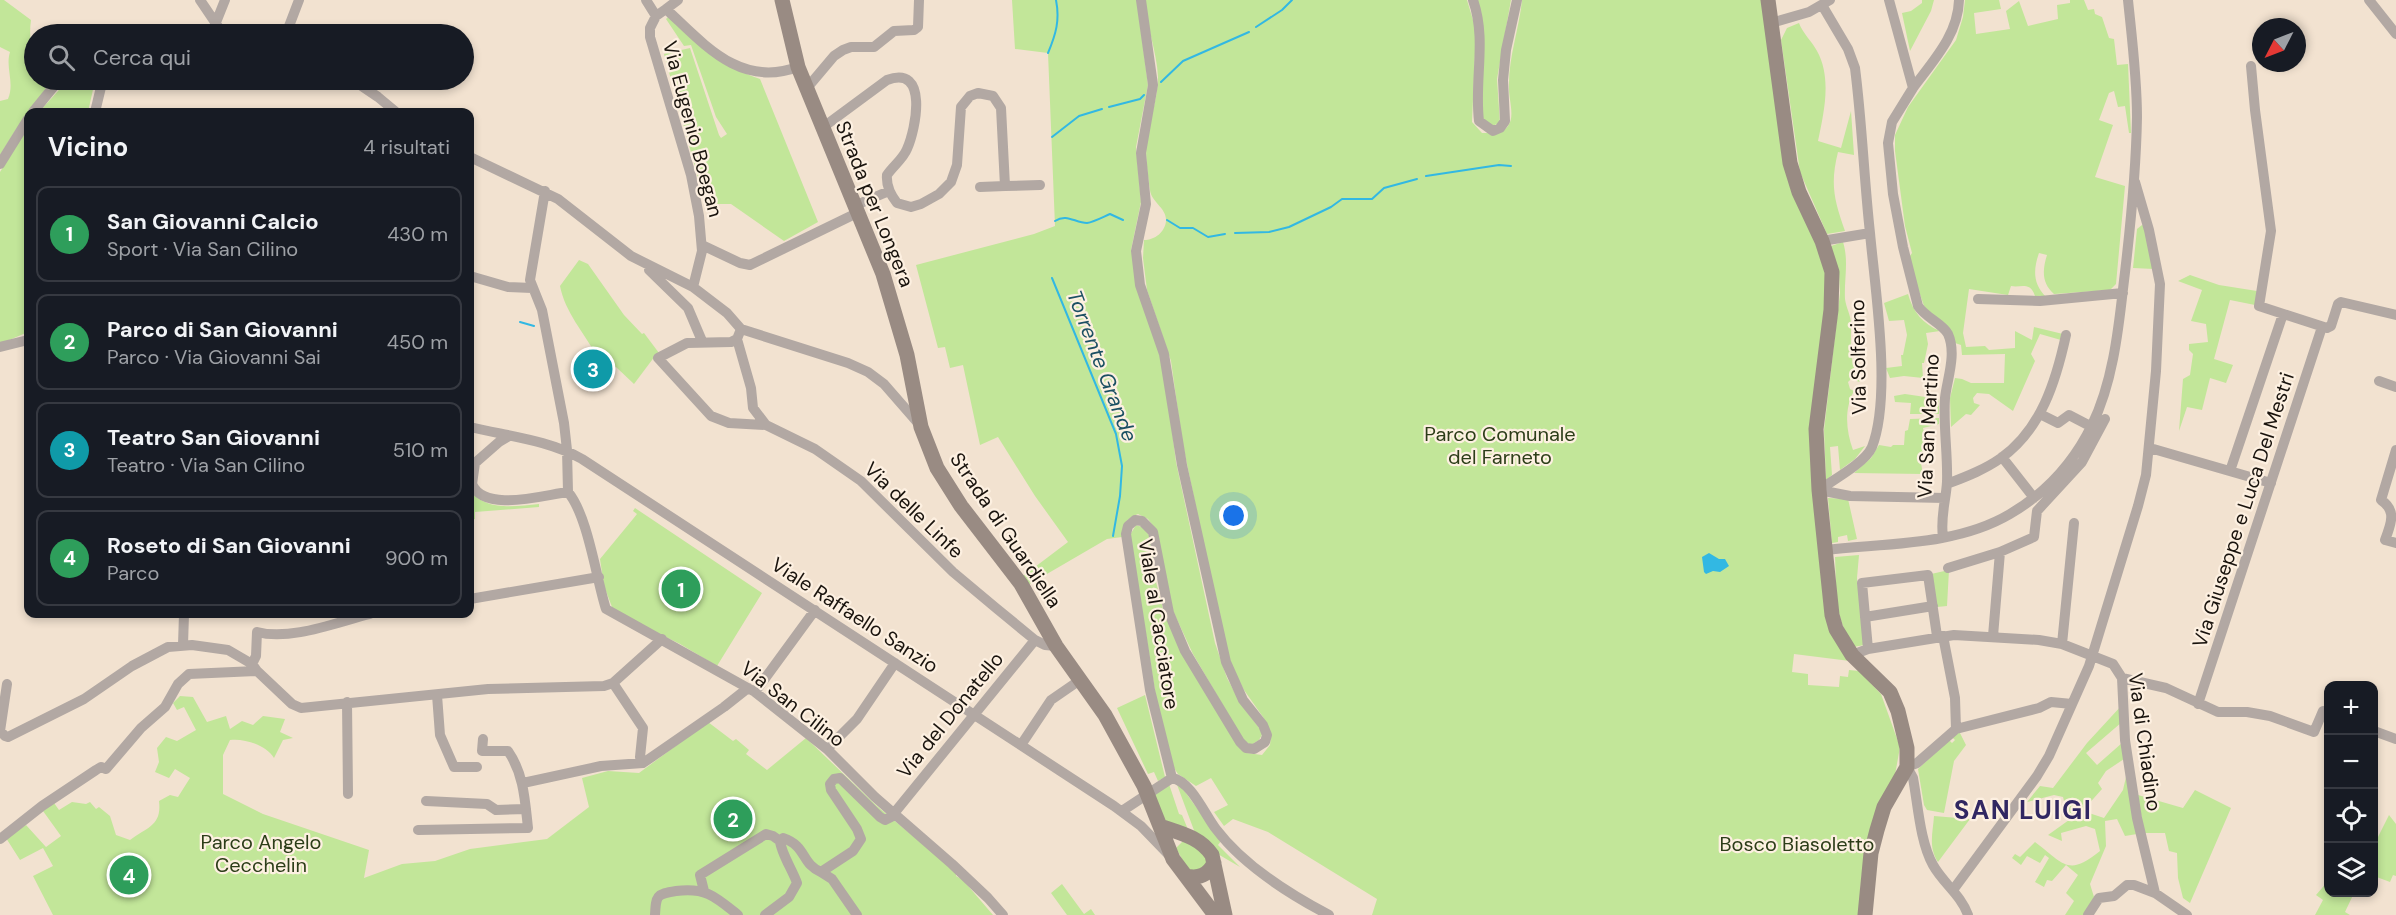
<!DOCTYPE html>
<html lang="it">
<head>
<meta charset="utf-8">
<style>
	:root { --surface:#171b24; --page:#20242c; --text:#f1f3f6; --muted:#9ea1a6; --line:#363941; --accent:#b1a7df }
	body { margin:0; font-family:"DM Sans",sans-serif; background:var(--page); color:var(--text) }
	.controls { position:absolute; right:18px; bottom:18px; display:grid; overflow:hidden; border-radius:12px; box-shadow:0 3px 9px #0003 }
	.controls button { width:54px; height:54px; display:grid; place-items:center; padding:0; border:0; border-bottom:2px solid var(--line); background:var(--surface); color:var(--text); font:30px sans-serif }
	.compass { position:absolute; left:2252px; top:18px; width:54px; height:54px; border-radius:50%; background:var(--surface); box-shadow:0 3px 9px #0003; rotate:228deg }
	.you { position:absolute; left:1234px; top:516px; width:21px; height:21px; margin:-15px; border:4px solid #fff; border-radius:50%; background:#1a73e8; box-shadow:0 0 0 9px #1a73e833 }
	.badge { display:grid; place-items:center; width:39px; height:39px; border-radius:50%; background:var(--accent); color:#fff; font-size:20px; font-weight:700 }
	.pin { position:absolute; translate:-50% -50%; border:3px solid #fff; box-shadow:0 2px 6px #0006 }
	.list { margin:0; padding:0; list-style:none }
	h2 { display:flex; justify-content:space-between; align-items:center; height:78px; margin:0; padding:0 24px; font-size:26px }
	h2 small { font-size:20px; font-weight:400; color:var(--muted) }
	.list li { display:grid; grid-template-columns:39px 1fr auto; gap:18px; align-items:center; box-sizing:border-box; height:96px; margin:0 12px 12px; padding:0 12px; border:2px solid var(--line); border-radius:12px }
	.list b { display:block; font-size:22px; white-space:nowrap }
	.list p { margin:0; font-size:20px; white-space:nowrap; color:var(--muted) }
	.list em { font-size:20px; font-style:normal; color:var(--muted) }
	.icon { flex:none; width:33px; height:33px; fill:none; stroke:currentColor; stroke-width:2; stroke-linecap:round; stroke-linejoin:round }
	.map { position:relative; flex:none; width:2396px; height:915px; overflow:hidden }
	.search { position:absolute; background:var(--surface); box-shadow:0 3px 9px #0003; left:24px; top:24px; width:450px; height:66px; display:flex; align-items:center; gap:15px; box-sizing:border-box; padding:0 21px; border-radius:33px; color:var(--muted); font-size:22px }
	.panel { position:absolute; background:var(--surface); box-shadow:0 3px 9px #0003; left:24px; top:108px; width:450px; height:510px; border-radius:12px }
	.map>svg:first-child { display:block }
	.green { fill:#c2e699 }
	.water { fill:#32b8e3 }
	.lines { fill:none; stroke-linecap:round; stroke-linejoin:round }
	.stream { stroke:#32b8e3; stroke-width:2 }
	.street { stroke:#b2a8a3; stroke-width:10 }
	.secondary { stroke:#998b83; stroke-width:15 }
	.labels { text-anchor:middle; stroke-width:4.5; stroke-linejoin:round; paint-order:stroke }
	.street-label { font-size:20px; fill:#19130d; stroke:#fdf0e1 }
	.park-label { font-size:20px; fill:#2c3d18; stroke:#fdf0e1 }
	.water-label { font-size:21px; font-style:italic; fill:#1c5063; stroke:#fdf0e1 }
	.district-label { font-size:26px; font-weight:bold; letter-spacing:1.5px; fill:#312762; stroke:#fdf0e1 }
</style>
</head>
<body>
<div class="map">
<svg width="2396" height="915" viewBox="0 0 2396 915">
	<rect width="100%" height="100%" fill="#f2e2d0"/>
	<!-- green -->
	<path class="green" d="M0 0H4L31 20C28 40 34 59 34 80H47L50 83 17 128 0 155V101L8 99C15 83 5 67 10 52L0 47Z
		M1012 0H1137L1148 85 1136 147 1141 202 1131 250 1159 350 1168 399 1176 462 1215 643 1227 678 1241 704 1263 733 1259 740 1251 745 1243 740 1193 654 1173 611 1156 530 1148 519 1138 514C1125 519 1123 524 1122 537L1107 539 1028 585 1023 576 1068 542 1035 496 998 437 980 445 963 365 950 368 945 347 938 348 916 265 1034 234 1055 226 1048 53 1015 49Z
		M1145 0H1467L1476 30 1472 122 1482 133C1492 133 1502 135 1508 126 1515 117 1509 100 1509 89 1508 58 1519 30 1522 0H1763L1784 156 1827 272 1817 536 1850 661 1794 654 1792 672 1808 674V685L1839 687 1840 676 1848 677 1849 670 1859 671 1881 694 1900 747 1895 775 1867 845 1861 879 1859 915H1372L1377 899 1268 832 1233 819 1224 826 1214 812 1228 805 1211 778 1196 786 1178 774 1174 768 1156 697 1130 535 1136 525 1145 528 1152 541 1155 578 1164 613 1247 753 1262 755 1270 745 1271 734 1263 717 1244 690 1232 667 1221 628 1182 440 1171 361 1147 290 1143 258 1144 240C1155 240 1165 232 1166 221 1167 208 1151 202 1150 190 1148 177 1146 162 1146 149 1147 124 1158 102 1158 77 1157 51 1146 26 1145 0Z
		M1477 0H1511L1497 79 1500 123 1492 126 1483 119Z
		M1922 0H1934L1931 11 1910 51 1902 13 1911 11 1922 3Z
		M1965 0H1999L2001 9 1974 13 1976 34 2010 29 2006 11 2019 1 2028 26 2058 19 2057 5 2070 3V0H2084L2088 10 2094 9 2095 14 2102 17 2109 38 2114 39 2117 65 2128 64 2131 133H2129L2125 106 2118 107 2114 91 2109 93 2099 120 2113 125 2095 177 2125 186 2116 284 2110 290 2054 294C2042 283 2042 271 2047 255L2039 253C2033 270 2033 284 2046 297L2035 296C2030 281 2021 288 2011 286L2008 295 1969 289 1963 333 1966 347 1985 346 1989 350 2015 348V331L2032 340 2034 327 2063 334 2061 340 2040 334 2031 354 2035 361 2013 411 1989 394 1977 393 1973 398 1974 403 1980 405 1971 415 1966 414 1951 427 1950 398 1955 378 1962 379 1971 383H2004L2005 354 1962 355 1961 345 1955 343 1924 306 1908 259 1912 253 1905 226 1895 151V135L1908 107 1956 40 1963 17Z
		M668 17C701 47 718 64 760 79L818 222 784 241 731 204H716L711 210 706 207 664 54 690 48 719 135 721 138 727 134 716 117 691 45 684 46 666 19Z
		M1799 23C1803 34 1812 41 1817 51 1832 78 1824 112 1818 141L1841 148 1851 111 1854 155 1838 152C1830 184 1834 200 1845 231L1827 234 1800 172 1781 40 1787 28Z
		M68 80H90L94 85 88 112H39Z
		M28 127V332L0 344V172Z
		M2142 225 2144 226 2154 269 2133 268 2137 229Z
		M1843 242C1849 261 1844 279 1845 299 1846 308 1852 317 1851 327 1851 349 1849 361 1860 382L1851 379 1848 382 1850 389 1854 391C1844 409 1846 431 1853 450L1865 446 1855 459 1840 470 1838 446 1830 447 1832 475 1826 480 1824 430 1840 293 1839 273 1831 246Z
		M579 260 588 264 624 315 642 334 644 333 659 353 655 356 634 384 616 367 611 369 605 352 597 356C584 333 565 312 560 286Z
		M2190 275 2219 285 2257 291 2255 305 2230 300 2214 359 2233 365 2226 383 2210 378 2202 410 2187 407 2179 431 2183 379 2190 375 2193 354 2189 350V344L2208 342 2206 324 2191 321 2202 290 2178 281Z
		M1908 294C1913 312 1923 324 1940 331L1926 333 1928 344 1924 363H1922L1923 378 1904 376 1890 378 1886 368 1902 366 1901 355H1903L1907 335 1904 320 1889 321 1884 303Z
		M1905 394 1939 399V414H1910L1911 403 1895 402 1894 396Z
		M1939 418V424L1923 428 1926 441 1922 458H1920L1923 474 1854 473 1871 458 1879 445 1891 447 1893 445H1904L1905 431 1908 430 1910 419Z
		M470 489C484 512 516 506 539 504V507L475 512V519L470 520Z
		M1828 498 1848 499 1857 539 1848 541 1847 535 1838 537V542L1832 543Z
		M635 508 762 593 717 666 680 644 627 618 612 607 604 586 600 559 633 519 637 514 633 511Z
		M1859 555 1857 578 1864 645 1854 647C1833 614 1837 594 1835 557Z
		M1949 570 1947 606 1937 607 1931 574Z
		M1145 695 1165 777 1158 781 1154 772 1148 774 1117 708Z
		M180 696 193 697 207 722 226 716 230 729 242 721 253 725 263 716 285 719 280 732 293 738 283 740 274 758C266 745 244 738 230 740L223 755V794L263 814 369 850 364 878 402 864 435 861 470 849 547 839 589 807 582 778 608 771 639 773 708 722 733 741 736 739 749 750 746 754 767 770 806 738 877 806 956 872V876L963 880 993 915H53L33 876 53 866 43 848 20 860 6 838 26 825 46 847 61 836 43 811 54 803 59 810 72 802 86 804 90 802 96 809 99 807 110 816 116 835 130 840C147 827 162 826 159 801L170 795 178 797 190 778 175 769 169 778 155 772 159 762 157 748 166 737 177 741 196 730 184 707 177 710 173 703Z
		M2122 705V722L2086 753 2097 765 2122 743 2124 759 2106 771 2098 783 2102 789 2086 807 2089 813 2104 818 2123 790 2126 777 2137 834 2125 836 2117 819 2105 821 2106 846 2090 884 2094 897 2084 915H2065L2074 901 2066 893 2078 875 2066 865 2052 881 2047 880 2044 887 2035 882 2049 858 2045 855 2040 863 2027 856 2021 865 2012 858 2015 854 2020 857 2035 842C2064 864 2068 877 2100 851L2095 829 2086 826 2061 833 2062 841 2048 835 2069 820 2063 797 2054 795 2027 802 2040 786 2053 788 2087 743Z
		M1959 731 1966 745 1954 761 1944 813 1927 810 1924 805 1918 769 1949 740 1952 743 1955 740 1952 737Z
		M1176 782 1180 785 1221 841 1218 845 1240 867 1216 853 1195 833Z
		M1169 784 1179 814 1182 815 1189 832 1164 823 1153 795Z
		M2195 790 2231 808 2190 903 2183 898 2178 878 2177 853 2169 851 2165 833H2144L2138 795 2183 808Z
		M2389 815 2396 824V876L2393 875 2390 882 2374 876V845Z
		M1934 816 1970 819 1938 862C1928 847 1933 832 1934 816Z
		M1184 840 1207 856 1205 871 1188 870 1176 848Z
		M2328 881V892L2354 893 2345 912 2350 915H2315L2323 900 2316 895Z
		M1062 884 1084 914 1091 909 1095 915H1067L1051 893Z"/>
	<!-- water -->
	<path class="water" d="M1709 553 1719 559H1725L1729 566 1720 572 1713 571 1706 574 1704 572 1702 557Z"/>
	<g class="lines">
		<!-- stream -->
		<path class="stream" d="M1256 27 1282 10 1292 0
			M1048 53C1056 34 1060 20 1056 0
			M1161 82 1183 61 1249 32
			M1109 107 1140 99 1144 95
			M1052 137 1079 116 1102 109
			M1426 176 1499 165 1511 166
			M1167 220 1180 228H1193L1208 237 1225 234
			M1055 221C1067 213 1075 223 1087 223 1094 222 1103 217 1110 214L1123 220
			M1235 233 1269 232 1289 227 1331 207 1342 199H1372L1384 188 1417 179
			M1052 278 1116 434 1122 466 1120 496 1113 536
			M520 322 534 326"/>
		<!-- street -->
		<path class="street" d="M200 0 223 34
			M646 0 656 16 666 9C705 45 740 88 798 67
			M1141 0 1153 85 1141 153 1146 204 1136 251 1140 285 1164 354 1182 465 1226 662 1243 700 1263 725 1267 735 1265 742 1254 749 1246 748 1240 742 1185 651 1169 613 1153 532 1142 521 1135 520 1128 526 1126 534 1150 690 1172 778
			M1473 0C1487 40 1474 80 1479 121L1493 131 1500 128 1505 121 1503 80 1506 50 1517 0
			M1889 0 1913 88 1892 122 1888 143 1893 194 1903 247 1918 306C1926 318 1943 324 1948 334 1957 354 1947 379 1945 398 1943 426 1948 454 1947 482 1946 501 1940 517 1943 537
			M2369 0 2396 34
			M666 9 678 0
			M656 16 650 28V37L691 175 699 216 702 251 693 287
			M1771 23 1809 12 1830 0
			M215 25 225 0
			M286 34 299 0
			M2251 66 2255 110 2271 231 2259 306 2327 328 2331 326 2338 304 2341 302 2396 315
			M353 80 378 97 396 112
			M807 88 834 56 843 50 851 47H874L894 31 914 30 918 27 919 0
			M1913 88C1933 61 1958 35 1959 0
			M33 112 59 80
			M95 112 102 83 100 80
			M822 128 887 80C929 64 916 129 907 149 903 159 893 166 887 175 886 186 890 194 897 203L911 207 921 204 939 194 951 182 957 165 961 107 970 96 978 93 993 96 1001 108 1005 186 1040 185
			M470 157 558 199 631 256 693 287 727 313 741 329 848 363 868 372 884 384 918 423
			M0 164 28 119
			M980 187 1005 186
			M545 191 530 280 542 310 564 423 567 450 568 492
			M854 206 889 191
			M1822 241 1870 233
			M702 245 740 263 750 265 857 213
			M649 270 688 308 702 341
			M470 276 508 287 532 288
			M1978 299 2040 301 2123 293
			M741 329 737 339 751 388 753 408 766 425 815 449 861 481 953 572 996 608 1035 640 1045 645 1056 646
			M737 339 731 342 687 343 658 358 711 416 729 423 766 425
			M0 347 28 340
			M2379 381 2396 387
			M2040 414 2058 423 2069 415 2092 427
			M470 427C507 436 549 440 582 459L1114 806 1141 826 1169 855
			M509 436 499 442 475 463 472 484C484 513 543 495 568 492
			M2150 448 2271 483
			M2396 450 2381 500C2396 510 2392 522 2385 540L2396 543
			M2002 457 2034 498
			M2230 471 2283 314
			M1947 484C1965 477 1984 470 2001 458 2041 430 2056 381 2066 335
			M1819 490C1833 480 1865 463 1872 447 1892 395 1875 289 1870 233 1864 178 1862 123 1855 68L1848 49 1822 5
			M1819 490 1850 496 1945 498
			M568 492C588 516 596 578 606 609L755 692 827 749 875 797 952 864 988 898 1003 915
			M1825 550C1886 543 1956 546 2010 514 2046 493 2074 462 2092 425 2112 384 2118 334 2123 289 2130 232 2136 175 2137 117 2137 78 2132 39 2128 0
			M1948 568 2000 552 2034 537 2037 511 2082 462 2105 419
			M470 599 599 577
			M1865 617 1933 606
			M1943 636 1955 698 1956 729
			M1993 636 2000 552
			M2062 644 2074 523
			M183 645 184 614
			M1868 649 1862 583 1928 575 1937 636
			M1852 655 1868 649 1954 635 2039 640 2062 644 2113 664 2122 678 2125 740 2137 818 2155 893
			M252 664 256 656 257 632C291 641 337 622 370 614
			M2122 678 2166 688 2218 712H2247L2270 716 2314 732 2323 711 2328 713
			M613 683 643 728 640 757 643 763
			M7 684 0 731 5 736 8 737 84 699 132 666 168 647 192 645 228 650 252 664 257 671
			M755 692 815 610
			M437 695 440 735 454 767H477
			M347 702 348 794
			M2198 704 2322 327
			M2374 731 2396 739
			M1021 745 1051 700 1080 680
			M827 749 857 719 895 663
			M523 783 601 766 643 763 724 707 748 688
			M426 801 487 804 496 810 526 809
			M1122 811 1172 778C1191 781 1205 815 1216 829 1244 866 1289 894 1329 915
			M418 830 528 828C525 801 524 774 508 751H482L483 739
			M0 839 42 806 96 770 101 767 106 769 141 728 165 707 178 684 189 674 257 671 292 704 301 708 488 689 604 686 613 683 662 639
			M780 841 783 838C807 846 801 864 821 872L853 851 861 839 857 829 831 790 830 784 834 779 840 778 880 817 885 820 891 817 1035 640
			M821 872 832 879 857 915
			M1953 890 2037 776 2049 756 2089 666 2138 506 2146 475 2156 371 2160 284 2149 230 2135 182
			M704 891 700 875 766 834 773 836 780 841C781 853 793 871 797 883L789 897 765 915
			M655 915C656 896 656 894 676 891 706 887 716 897 738 915
			M1968 915C1961 895 1943 883 1933 865 1920 842 1918 805 1913 778L1907 767 1917 763 1956 729 2039 708 2051 702 2072 704
			M2088 915 2099 898 2114 896 2127 885H2134L2155 893 2187 915"/>
		<!-- secondary -->
		<path class="secondary" d="M782 0 798 67 883 274 907 355 921 427 937 468 961 506 1021 584 1056 646 1105 715 1144 786 1173 859 1215 915
			M1768 0 1790 163 1799 192 1822 241 1832 272 1831 310 1816 429 1819 490 1832 615 1836 629 1852 655 1890 692 1898 711 1907 748V767L1884 807 1877 830 1871 853 1865 915
			M1160 826C1180 833 1200 837 1212 855L1225 915
			M1186 876C1199 879 1208 875 1214 863"/>
	</g>
	<g class="labels">
		<!-- street labels -->
		<g class="street-label">
			<text transform="translate(693 129) rotate(75)" y="7">Via Eugenio Boegan</text>
			<text transform="translate(875 204) rotate(68)" y="7">Strada per Longera</text>
			<text transform="translate(1858 357) rotate(-91)" y="7">Via Solferino</text>
			<text transform="translate(1928 426) rotate(-87)" y="7">Via San Martino</text>
			<text transform="translate(914 510) rotate(44)" y="7">Via delle Linfe</text>
			<text transform="translate(2243 510) rotate(-72)" y="7">Via Giuseppe e Luca Del Mestri</text>
			<text transform="translate(1006 530) rotate(56)" y="7">Strada di Guardiella</text>
			<text transform="translate(855 615) rotate(33)" y="7">Viale Raffaello Sanzio</text>
			<text transform="translate(1159 624) rotate(81)" y="7">Viale al Cacciatore</text>
			<text transform="translate(793 704) rotate(38)" y="7">Via San Cilino</text>
			<text transform="translate(950 715) rotate(-51)" y="7">Via del Donatello</text>
			<text transform="translate(2145 742) rotate(82)" y="7">Via di Chiadino</text>
		</g>
		<!-- park labels -->
		<g class="park-label">
			<text x="1500" y="441">Parco Comunale<tspan x="1500" dy="23">del Farneto</tspan></text>
			<text x="261" y="849">Parco Angelo<tspan x="261" dy="23">Cecchelin</tspan></text>
			<text x="1797" y="851">Bosco Biasoletto</text>
		</g>
		<!-- water labels -->
		<g class="water-label">
			<text transform="translate(1102 366) rotate(69)" y="7">Torrente Grande</text>
		</g>
		<!-- district labels -->
		<g class="district-label">
			<text x="2023" y="819">SAN LUIGI</text>
		</g>
	</g>
</svg>
<div class="controls">
<button>+</button>
<button>−</button>
<button><svg class="icon" aria-label="locate" viewBox="0 0 24 24"><circle cx="12" cy="12" r="6"/><path d="M12 2v4M12 18v4M2 12h4M18 12h4"/></svg></button>
<button><svg class="icon" aria-label="layers" viewBox="0 0 24 24"><path d="M12 4l9 5-9 5-9-5zM3 14l9 5 9-5"/></svg></button>
</div>
<svg class="compass" viewBox="-18 -18 36 36"><path d="M0-13l5 13h-10z" fill="#e53935"/><path d="M0 13l5-13h-10z" fill="#9ea1a6"/></svg>
<div class="you"></div>
<div class="pin badge" style="left:681px;top:589px;background:#2e9e5b">1</div>
<div class="pin badge" style="left:733px;top:819px;background:#2e9e5b">2</div>
<div class="pin badge" style="left:593px;top:369px;background:#0f9aa8">3</div>
<div class="pin badge" style="left:129px;top:875px;background:#2e9e5b">4</div>
<div class="search"><svg class="icon" aria-label="search" viewBox="0 0 24 24"><circle cx="10" cy="10" r="6"/><path d="M15 15l6 6"/></svg>Cerca qui</div>
<section class="panel">
<h2>Vicino<small>4 risultati</small></h2>
<ul class="list">
<li><span class="badge" style="background:#2e9e5b">1</span><div><b>San Giovanni Calcio</b><p>Sport · Via San Cilino</p></div><em>430 m</em></li>
<li><span class="badge" style="background:#2e9e5b">2</span><div><b>Parco di San Giovanni</b><p>Parco · Via Giovanni Sai</p></div><em>450 m</em></li>
<li><span class="badge" style="background:#0f9aa8">3</span><div><b>Teatro San Giovanni</b><p>Teatro · Via San Cilino</p></div><em>510 m</em></li>
<li><span class="badge" style="background:#2e9e5b">4</span><div><b>Roseto di San Giovanni</b><p>Parco</p></div><em>900 m</em></li>
</ul>
</section>
</div>
</body>
</html>
